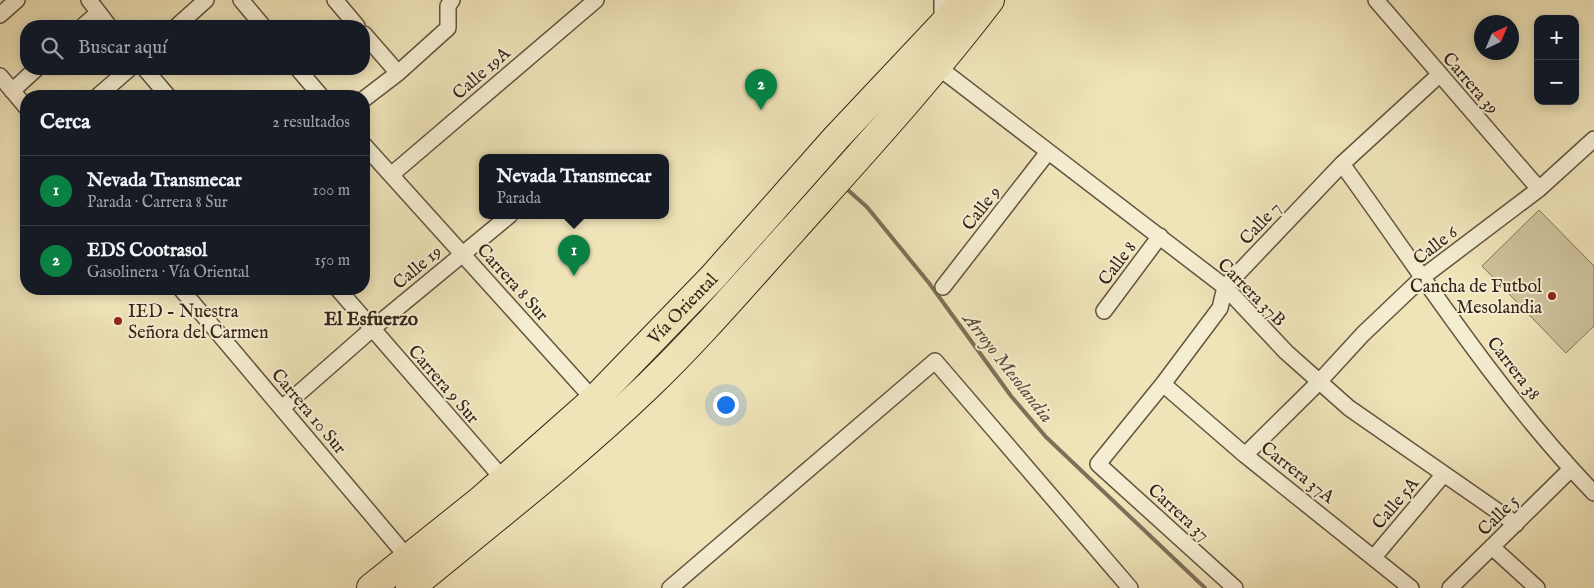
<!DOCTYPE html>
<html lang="es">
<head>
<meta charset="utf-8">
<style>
	:root { --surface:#171b24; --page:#242831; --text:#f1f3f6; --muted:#9ea1a6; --line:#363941; --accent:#0b8043 }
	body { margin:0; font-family:"IM FELL English",serif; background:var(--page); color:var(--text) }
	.controls { position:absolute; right:15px; top:15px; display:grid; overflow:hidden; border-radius:10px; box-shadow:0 2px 12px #0003 }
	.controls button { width:45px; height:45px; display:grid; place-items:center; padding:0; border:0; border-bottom:1px solid var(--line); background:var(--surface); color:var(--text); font:25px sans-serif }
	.compass { position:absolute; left:1474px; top:15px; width:45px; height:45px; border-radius:50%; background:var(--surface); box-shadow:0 2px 12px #0003; rotate:44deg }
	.you { position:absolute; left:725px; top:404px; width:18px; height:18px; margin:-12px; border:4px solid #fff; border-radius:50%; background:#1a73e8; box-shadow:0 0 0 8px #1a73e833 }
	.badge { display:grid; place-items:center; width:32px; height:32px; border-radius:50%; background:var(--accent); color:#fff; font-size:16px; font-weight:700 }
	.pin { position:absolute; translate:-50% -41px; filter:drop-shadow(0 1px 2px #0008) }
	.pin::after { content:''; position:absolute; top:26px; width:18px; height:15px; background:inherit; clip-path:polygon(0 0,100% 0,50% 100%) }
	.popup { position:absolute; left:479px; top:154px; width:190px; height:65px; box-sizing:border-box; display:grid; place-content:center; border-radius:10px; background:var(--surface); filter:drop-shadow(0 1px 4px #0005); font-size:16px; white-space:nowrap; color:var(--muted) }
	.popup b { font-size:19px; color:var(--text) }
	.popup::after { content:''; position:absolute; left:50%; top:100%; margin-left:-10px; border:10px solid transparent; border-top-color:var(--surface) }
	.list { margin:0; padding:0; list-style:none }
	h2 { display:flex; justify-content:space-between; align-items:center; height:65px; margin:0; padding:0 20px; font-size:21px }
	h2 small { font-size:16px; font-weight:400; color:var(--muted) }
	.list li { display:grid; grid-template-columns:32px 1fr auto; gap:15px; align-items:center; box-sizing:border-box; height:70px; padding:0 20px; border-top:1px solid var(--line) }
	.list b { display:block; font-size:19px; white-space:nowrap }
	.list p { margin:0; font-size:16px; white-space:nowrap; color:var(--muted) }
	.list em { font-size:16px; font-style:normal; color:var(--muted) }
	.icon { flex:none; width:28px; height:28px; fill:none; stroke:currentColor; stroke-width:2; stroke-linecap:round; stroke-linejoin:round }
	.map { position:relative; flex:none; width:1594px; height:588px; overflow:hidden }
	.search { position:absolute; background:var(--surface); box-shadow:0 2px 12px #0003; left:20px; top:20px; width:350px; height:55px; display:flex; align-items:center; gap:12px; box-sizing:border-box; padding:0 18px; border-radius:20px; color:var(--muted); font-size:19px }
	.panel { position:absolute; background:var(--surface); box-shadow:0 2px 12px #0003; left:20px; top:90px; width:350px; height:205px; border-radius:20px }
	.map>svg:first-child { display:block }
	.green { fill:#cfc39d; stroke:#82745a }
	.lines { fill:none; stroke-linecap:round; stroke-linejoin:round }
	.stream { stroke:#7e7058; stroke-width:4 }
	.street-casing { stroke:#635440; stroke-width:18 }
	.highway-casing { stroke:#342418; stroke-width:30 }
	.street { stroke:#f5edd1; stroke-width:15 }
	.highway { stroke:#efe3b8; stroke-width:28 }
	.poi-dot { fill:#8f2418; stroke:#f5edd1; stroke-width:2 }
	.labels { text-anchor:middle; stroke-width:4; stroke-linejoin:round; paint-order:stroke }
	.street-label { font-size:18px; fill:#342418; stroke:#f5edd1 }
	.poi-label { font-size:18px; fill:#342418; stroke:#f5edd1; text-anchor:end }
	.neighbourhood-label { font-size:19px; font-weight:bold; fill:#342418; stroke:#f5edd1 }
	.water-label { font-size:19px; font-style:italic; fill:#5f503d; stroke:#f5edd1 }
</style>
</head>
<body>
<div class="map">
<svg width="1594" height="588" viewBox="0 0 1594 588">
	<rect width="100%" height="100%" fill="#efe3b8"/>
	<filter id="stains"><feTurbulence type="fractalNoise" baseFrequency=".004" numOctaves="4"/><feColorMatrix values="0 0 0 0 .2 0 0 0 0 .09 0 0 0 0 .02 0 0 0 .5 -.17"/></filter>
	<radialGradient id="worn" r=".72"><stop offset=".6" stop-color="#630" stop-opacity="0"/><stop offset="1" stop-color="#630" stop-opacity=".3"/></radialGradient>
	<!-- green -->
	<path class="green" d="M1539 210 1594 266V326L1566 353 1482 266Z"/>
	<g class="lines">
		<!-- stream -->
		<path class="stream" d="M849 191 867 207 929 283 1011 396 1046 437 1205 588"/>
		<defs>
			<path id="street" d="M89 0 109 26
				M241 0 263 26
				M335 0 357 26
				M942 0V26
				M1376 0 1539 189
				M0 15 17 0
				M83 26 98 13
				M177 26 206 0
				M364 34 398 73
				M938 67 1225 287 1286 352 1349 408 1516 524
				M145 69 168 96
				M298 69 321 96
				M0 76 26 107
				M12 91 36 69
				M98 96 129 69
				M364 99 398 73 448 28V6L452 0
				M364 145 594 400
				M1342 164C1422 274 1499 395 1594 493
				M391 175 596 0
				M943 287 1048 152
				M181 289 408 558
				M338 289 504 480
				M1104 311 1160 236
				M1163 384 1245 455 1411 588
				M282 408 372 329 510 215
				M1245 455 1318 383 1363 334 1424 276 1539 189 1594 139
				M1492 547 1537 588
				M1374 557 1444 474
				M670 588 935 361 1130 588
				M1235 588 1098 464 1163 384 1220 308 1225 287 1342 164 1439 75
				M1450 588 1571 469"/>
			<g id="highway">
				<path id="s1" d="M371 588 481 500 594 400 712 278 836 138 966 0"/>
				<path d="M410 588C490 522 573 458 648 386 699 337 745 283 792 231 860 155 928 81 990 0"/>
			</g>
		</defs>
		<!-- street casing -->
		<use href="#street" class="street-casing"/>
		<!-- highway casing -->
		<use href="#highway" class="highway-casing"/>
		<!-- street -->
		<use href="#street" class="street"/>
		<!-- highway -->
		<use href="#highway" class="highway"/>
	</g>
	<!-- markers -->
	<g class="poi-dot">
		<circle cx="1552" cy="296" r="5"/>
		<circle cx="118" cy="321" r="5"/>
	</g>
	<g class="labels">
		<!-- street labels -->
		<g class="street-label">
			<text transform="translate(481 73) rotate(-41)" y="6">Calle 19A</text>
			<text transform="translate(1471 83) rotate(49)" y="6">Carrera 39</text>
			<text transform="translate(981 208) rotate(-52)" y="6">Calle 9</text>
			<text transform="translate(1260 223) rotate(-47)" y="6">Calle 7</text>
			<text transform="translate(1435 245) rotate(-38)" y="6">Calle 6</text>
			<text transform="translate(1117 263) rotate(-53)" y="6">Calle 8</text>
			<text transform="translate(417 267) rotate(-40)" y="6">Calle 19</text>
			<text transform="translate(513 282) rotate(48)" y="6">Carrera 8 Sur</text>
			<text transform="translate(1252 292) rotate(45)" y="6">Carrera 37B</text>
			<text dy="6" stroke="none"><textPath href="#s1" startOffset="419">Vía Oriental</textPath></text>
			<text transform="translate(1514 368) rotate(52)" y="6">Carrera 38</text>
			<text transform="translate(444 384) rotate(49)" y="6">Carrera 9 Sur</text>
			<text transform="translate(309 411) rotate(50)" y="6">Carrera 10 Sur</text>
			<text transform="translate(1298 472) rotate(38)" y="6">Carrera 37A</text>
			<text transform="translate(1395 503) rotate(-50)" y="6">Calle 5A</text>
			<text transform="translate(1179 512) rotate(42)" y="6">Carrera 37</text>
			<text transform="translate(1498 515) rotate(-45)" y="6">Calle 5</text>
		</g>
		<!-- poi labels -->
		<g class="poi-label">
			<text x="1542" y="292">Cancha de Futbol<tspan x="1542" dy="21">Mesolandia</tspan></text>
			<text x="128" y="317" text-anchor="start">IED - Nuestra<tspan x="128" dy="21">Señora del Carmen</tspan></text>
		</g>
		<!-- neighbourhood labels -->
		<g class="neighbourhood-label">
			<text x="371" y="325">El Esfuerzo</text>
		</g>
		<!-- water labels -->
		<g class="water-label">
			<text transform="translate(1009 367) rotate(52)" y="7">Arroyo Mesolandia</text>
		</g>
	</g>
	<rect width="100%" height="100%" filter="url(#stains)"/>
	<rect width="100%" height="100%" fill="url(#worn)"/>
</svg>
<div class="controls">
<button>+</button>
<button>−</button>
</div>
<svg class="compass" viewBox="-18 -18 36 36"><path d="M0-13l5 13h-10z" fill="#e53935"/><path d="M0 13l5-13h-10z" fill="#9ea1a6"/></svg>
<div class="you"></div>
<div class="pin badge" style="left:574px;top:276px">1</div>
<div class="popup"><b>Nevada Transmecar</b>Parada</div>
<div class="pin badge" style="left:761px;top:110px">2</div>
<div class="search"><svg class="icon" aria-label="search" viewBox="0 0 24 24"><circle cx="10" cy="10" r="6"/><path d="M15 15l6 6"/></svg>Buscar aquí</div>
<section class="panel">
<h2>Cerca<small>2 resultados</small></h2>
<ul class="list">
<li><span class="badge">1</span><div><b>Nevada Transmecar</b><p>Parada · Carrera 8 Sur</p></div><em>100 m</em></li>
<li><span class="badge">2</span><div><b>EDS Cootrasol</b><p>Gasolinera · Vía Oriental</p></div><em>150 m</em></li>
</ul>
</section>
</div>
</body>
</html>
